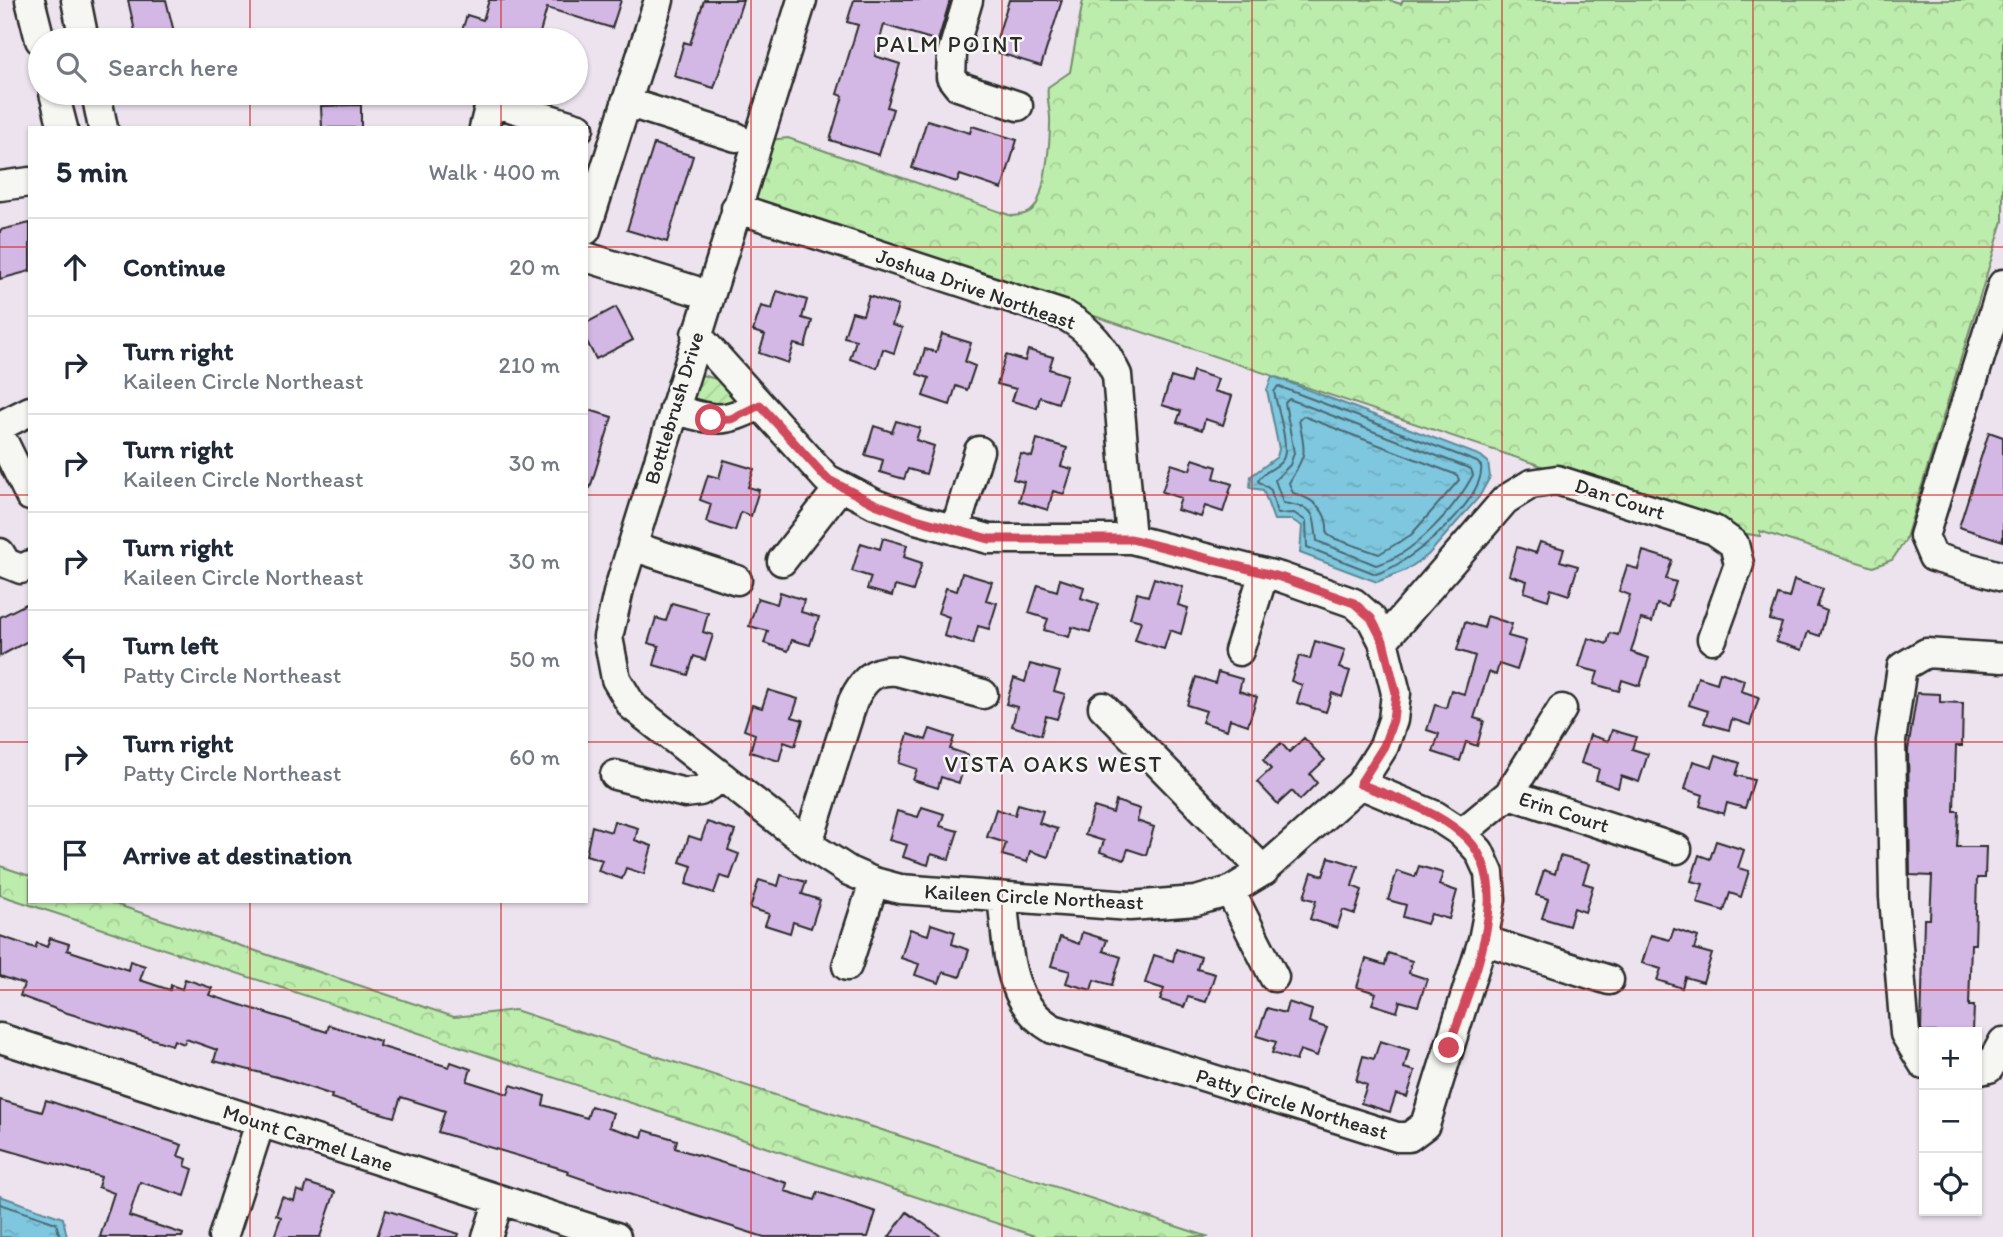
<!DOCTYPE html>
<html lang="en">
<head>
<meta charset="utf-8">
<style>
	:root { --surface:#fff; --page:#f2f2f3; --text:#1f2937; --muted:#747a83; --line:#e0e1e3 }
	body { margin:0; font-family:Itim,sans-serif; background:var(--page); color:var(--text) }
	.controls { position:absolute; right:21px; bottom:21px; display:grid; overflow:hidden; border-radius:0px; box-shadow:0 2px 5px #0004 }
	.controls button { width:63px; height:63px; display:grid; place-items:center; padding:0; border:0; border-bottom:2px solid var(--line); background:var(--surface); color:var(--text); font:35px sans-serif }
	.stop { position:absolute; width:21px; height:21px; margin:-16px; border:5px solid #d1495b; border-radius:50%; background:#fff }
	.stop.end { background:#d1495b; border-color:#fff; box-shadow:0 2px 7px #0008 }
	.list { margin:0; padding:0; list-style:none }
	h2 { display:flex; justify-content:space-between; align-items:center; height:91px; margin:0; padding:0 28px; font-size:30px }
	h2 small { font-size:23px; font-weight:400; color:var(--muted) }
	.list li { display:grid; grid-template-columns:46px 1fr auto; gap:21px; align-items:center; box-sizing:border-box; height:98px; padding:0 28px; border-top:2px solid var(--line) }
	.list b { display:block; font-size:26px; white-space:nowrap }
	.list p { margin:0; font-size:23px; white-space:nowrap; color:var(--muted) }
	.list em { font-size:23px; font-style:normal; color:var(--muted) }
	.icon { flex:none; width:38px; height:38px; fill:none; stroke:currentColor; stroke-width:2; stroke-linecap:round; stroke-linejoin:round }
	.map { position:relative; flex:none; width:2003px; height:1237px; overflow:hidden }
	.search { position:absolute; background:var(--surface); box-shadow:0 2px 5px #0004; left:28px; top:28px; width:560px; height:77px; display:flex; align-items:center; gap:18px; box-sizing:border-box; padding:0 24px; border-radius:38px; color:var(--muted); font-size:26px }
	.panel { position:absolute; background:var(--surface); box-shadow:0 2px 5px #0004; left:28px; top:126px; width:560px; height:777px; border-radius:0px }
	.map>svg:first-child { display:block }
	.forest { fill:url(#forest-crowns); stroke:#748c6c; stroke-width:2 }
	.garden { fill:url(#garden-furrows); stroke:#748c6c; stroke-width:2 }
	.water { fill:url(#water-ripples); stroke:#5d8996; stroke-width:2 }
	.lines { fill:none; stroke-linecap:round; stroke-linejoin:round }
	.shore { stroke:#4c6973; stroke-width:2 }
	.building { fill:#d3b7e5; stroke:#2b2b2b; stroke-width:2 }
	.minor-casing { stroke:#2b2b2b; stroke-width:33 }
	.minor { stroke:#f6f6f2; stroke-width:28 }
	.route { stroke:#d1495b; stroke-width:9 }
	.grid { fill:none; stroke:#d62828; stroke-width:2; stroke-opacity:0.55 }
	.labels { text-anchor:middle; stroke-width:5; stroke-linejoin:round; paint-order:stroke }
	.street-label { font-size:21px; fill:#2b2b2b; stroke:#f6f6f2 }
	.neighbourhood-label { font-size:23px; letter-spacing:2px; fill:#2b2b2b; stroke:#f6f6f2 }
</style>
</head>
<body>
<div class="map">
<svg width="2003" height="1237" viewBox="0 0 2003 1237">
	<defs>
		<pattern id="forest-crowns" width="20" height="18" patternUnits="userSpaceOnUse" patternTransform="scale(1.75)"><rect width="20" height="18" fill="#bdedac"/><path d="M2 6a3 3 0 1 1 6 0M12 15a3 3 0 1 1 6 0" fill="none" stroke="#a3cb94"/></pattern>
		<pattern id="garden-furrows" width="10" height="10" patternUnits="userSpaceOnUse" patternTransform="scale(1.75)"><rect width="10" height="10" fill="#bdedac"/><path d="M-1 1l2-2M0 10L10 0M9 11l2-2" fill="none" stroke="#a3cb94"/></pattern>
		<pattern id="water-ripples" width="26" height="14" patternUnits="userSpaceOnUse" patternTransform="scale(1.75)"><rect width="26" height="14" fill="#7ec7de"/><path d="M2 4q2-2 4 0t4 0M15 11q2-2 4 0t4 0" fill="none" stroke="#6dabbf"/></pattern>
	</defs>
	<rect width="100%" height="100%" fill="#ece3ee"/>
	<filter id="ink" filterUnits="userSpaceOnUse"><feTurbulence type="fractalNoise" baseFrequency=".0143" numOctaves="2"/><feDisplacementMap in="SourceGraphic" scale="14" xChannelSelector="R" yChannelSelector="G"/><feConvolveMatrix kernelMatrix="1 2 1 2 8 2 1 2 1" color-interpolation-filters="sRGB"/></filter>
	<g filter="url(#ink)">
		<!-- forest -->
		<path class="forest" d="M1083 0H1388L1401 4 1403 0H2003V221L1905 541 1892 560 1873 567 1760 531V536L1741 533 755 202 754 194 769 140 788 138 1012 216C1021 215 1031 214 1036 205 1045 189 1050 144 1050 124 1051 111 1046 100 1048 87L1070 72Z
			M0 866 30 876V901H106L454 1017 515 1010 1209 1237H1038L0 895Z"/>
		<!-- garden -->
		<path class="garden" d="M694 373 731 383 740 394 733 409 695 402 687 395Z"/>
		<!-- water -->
		<path class="water" d="M1272 376 1481 456 1488 462 1490 477 1479 497 1428 555 1406 570 1377 582 1300 553 1302 526 1292 520H1274L1263 490 1250 488 1251 476 1277 457 1279 449 1267 390Z
			M0 1196 63 1218 67 1237H0Z"/>
		<g class="lines">
			<!-- shore -->
			<path class="shore" d="M1278 386 1477 462 1481 466C1486 500 1408 566 1376 574L1307 547 1306 521 1294 513 1277 514 1271 490 1258 481C1263 470 1278 469 1283 459 1290 447 1277 406 1274 392Z
				M1289 399 1471 469 1473 475C1456 507 1413 556 1376 565L1317 541C1313 510 1316 509 1283 503L1275 480 1290 465 1294 453 1285 403Z
				M1303 416 1457 475 1459 480 1411 535 1379 554 1333 538 1327 534C1329 511 1314 499 1293 493L1289 483C1307 451 1306 457 1299 420Z
				M0 1204 56 1223 60 1237"/>
		</g>
		<!-- building -->
		<path class="building" d="M128 0H166L175 36 137 40Z
			M489 0H621L612 28 547 8 538 40H459L467 15 483 20Z
			M704 0H743L714 88 674 76 684 42 690 44Z
			M854 0H950L938 41 884 25 875 56 900 64 887 107 893 109 879 155 830 140 843 96 837 94 858 25 847 22Z
			M1009 0H1062L1041 66 993 51Z
			M361 105V128H322L321 106Z
			M927 120 970 133 972 126 1017 140 1002 189 960 175 957 182 912 168Z
			M654 144 693 156 667 242 627 230Z
			M30 223V271L0 279V230Z
			M777 291 807 300 802 318 812 321 805 347 794 344 788 363 759 353 765 335 753 331 761 306 772 309Z
			M869 296 898 306 892 325 902 328 894 353 883 349 877 368 850 359 856 340 844 337 852 312 863 315Z
			M616 307 633 340 596 359 586 340V323Z
			M942 334 971 343 965 362 975 366 967 390 956 386 950 405 923 396 929 378 917 374 925 349 936 352Z
			M1028 350 1053 357 1049 369 1067 375 1058 403 1040 397 1037 408 1012 401 1016 389 997 384 1006 355 1025 361Z
			M1193 371 1218 379 1214 391 1232 396 1223 425 1205 419 1202 430 1177 422 1181 411 1162 405 1171 377 1190 383Z
			M586 409 612 417 590 488 586 487Z
			M896 421 920 428 916 440 934 446 926 474 908 469 904 479 880 472 883 460 865 455 874 426 892 432Z
			M1989 432 2003 437V541L1959 527Z
			M1037 439 1067 448 1061 466 1072 469 1064 494 1053 491 1048 510 1019 501 1024 482 1013 479 1021 454 1032 457Z
			M1193 459 1217 467 1214 478 1232 484 1223 512 1205 506 1201 517 1177 510 1181 498 1162 492 1171 464 1190 470Z
			M724 460 754 469 748 487 759 490 751 516 741 512 735 531 706 522 711 504 700 500 708 475 719 478Z
			M883 538 907 545 904 557 922 563 913 591 895 586 892 596 867 589 871 577 852 571 861 543 880 549Z
			M1540 542 1564 549 1560 561 1578 566 1569 595 1551 589 1548 600 1524 592 1527 581 1509 575 1517 547 1536 553Z
			M1643 551 1672 560 1666 579 1676 582 1668 607 1657 604 1652 622 1641 619 1631 652 1649 658 1640 686 1622 680 1619 691 1594 684 1598 672 1579 667 1588 638 1607 644 1610 633 1618 635 1630 595 1619 591 1627 566 1638 569Z
			M962 573 992 582 986 600 997 603 989 629 978 626 973 644 944 636 949 617 938 613 946 588 957 591Z
			M1154 578 1183 587 1178 605 1188 608 1181 634 1170 630 1164 649 1135 640 1141 621 1130 618 1137 593 1148 596Z
			M1060 579 1084 587 1081 598 1099 604 1090 632 1072 627 1069 637 1044 630 1048 619 1029 613 1038 585 1057 591Z
			M1794 580 1823 589 1817 607 1827 611 1820 636 1808 632 1802 650 1776 642 1782 623 1770 620 1778 595 1789 598Z
			M780 592 804 600 801 612 819 617 810 645 792 640 788 651 764 643 768 631 749 626 758 598 777 604Z
			M30 602V640L0 656V617Z
			M672 603 708 613 703 632 713 635 705 660 694 656 688 675 654 665 659 646 648 643 656 618 666 621Z
			M1487 616 1512 624 1508 636 1526 641 1517 670 1499 664 1496 675 1489 672 1474 718 1484 721 1477 746 1466 742 1460 761 1433 752 1439 734 1427 730 1435 705 1446 708 1451 690 1464 694 1475 656 1457 650 1465 622 1484 628Z
			M1315 641 1345 650 1339 668 1350 671 1342 697 1332 693 1326 712 1297 703 1302 685 1291 681 1299 656 1310 659Z
			M1030 664 1060 672 1054 691 1065 694 1057 719 1046 716 1041 735 1012 726 1017 707 1006 704 1014 678 1025 682Z
			M1218 672 1242 679 1239 691 1257 697 1248 725 1230 719 1227 730 1202 722 1206 711 1187 705 1196 677 1215 683Z
			M1720 672 1744 680 1741 691 1759 697 1750 725 1732 719 1729 730 1704 723 1708 711 1689 705 1698 677 1717 683Z
			M768 690 798 699 792 717 803 720 795 746 784 742 779 761 750 752 755 734 744 730 752 705 762 708Z
			M1917 693 1940 694V702L1963 703 1962 746H1956L1954 811H1959L1957 847H1986L1985 878H1977L1975 944H1971L1969 1006H1974L1973 1032H1923L1921 1029 1924 919H1930L1932 876 1910 875 1908 750Z
			M930 729 954 737 950 749 968 755 959 783 941 777 938 788 913 780 917 769 899 763 908 734 926 740Z
			M1612 730 1636 737 1632 749 1648 754 1639 782 1621 776 1618 788 1596 780 1599 769 1581 763 1590 735 1608 741Z
			M1304 738 1325 760 1310 774 1317 783 1300 800 1292 791 1278 804 1257 782 1271 769 1263 760 1281 743 1289 752Z
			M1716 755 1740 763 1736 775 1754 780 1745 808 1727 803 1724 814 1700 806 1703 795 1685 789 1693 761 1712 767Z
			M1116 801 1140 809 1137 821 1154 827 1146 855 1128 849 1124 860 1100 852 1104 841 1085 835 1094 807 1113 813Z
			M1018 804 1043 811 1039 823 1057 829 1048 857 1030 851 1027 862 1002 855 1006 843 987 837 996 809 1015 815Z
			M922 807 944 814 940 826 958 831 949 859 931 854 928 865 903 857 907 845 889 840 897 811 918 817Z
			M614 821 638 828 635 840 652 846 644 874 626 868 622 879 598 871 602 860 586 855 592 826 611 832Z
			M707 822 735 831 728 850 739 854 730 879 720 876 714 893 686 884 692 866 680 862 689 836 701 840Z
			M1716 841 1744 850 1738 868 1749 871 1741 897 1730 893 1724 911 1697 903 1703 884 1691 881 1699 855 1710 859Z
			M1560 856 1589 864 1583 883 1593 886 1585 912 1574 908 1569 926 1542 918 1548 899 1536 895 1544 870 1555 874Z
			M1329 857 1358 866 1352 886 1362 890 1355 914 1343 910 1337 928 1310 919 1316 901 1304 897 1312 872 1323 876Z
			M1419 866 1443 873 1439 885 1457 891 1449 919 1431 914 1427 924 1403 917 1406 905 1388 900 1397 871 1415 877Z
			M781 875 806 882 802 894 820 900 811 928 793 922 790 933 765 925 769 914 750 908 759 880 778 886Z
			M931 924 955 932 952 944 969 950 960 977 943 972 939 983 915 975 919 964 901 958 910 929 928 935Z
			M1674 929 1698 937 1694 949 1712 954 1703 982 1685 977 1682 988 1657 980 1661 969 1642 963 1651 935 1670 940Z
			M1082 932 1107 940 1103 951 1121 957 1112 985 1094 980 1091 990 1066 983 1070 971 1051 966 1060 937 1079 944Z
			M0 936 35 948 37 943 47 947 50 938 69 944 67 950 128 970 130 961 145 966 140 980 170 990 171 985 182 989 185 979 212 988 209 995 327 1032 329 1025 380 1041 379 1046 449 1067 451 1062 471 1069 467 1081 508 1094 511 1085 545 1096 543 1105 587 1118 591 1106 613 1113 609 1127 642 1137 644 1130 677 1140 675 1148 787 1183 785 1191 815 1200 818 1192 876 1212 868 1237H764L600 1185 568 1174 569 1171 438 1132 445 1111 401 1097 394 1117 331 1098 332 1095 281 1078 214 1061 217 1050 186 1039 184 1044 174 1040 172 1045 64 1012 20 996 24 984 0 976Z
			M1176 949 1201 957 1197 969 1215 974 1206 1002 1188 997 1184 1007 1160 1000 1164 989 1145 983 1154 955 1173 961Z
			M1388 953 1412 961 1409 973 1427 979 1418 1006 1400 1001 1397 1012 1372 1004 1376 993 1357 987 1366 959 1385 965Z
			M1288 1002 1312 1010 1309 1022 1327 1028 1317 1056 1300 1050 1296 1061 1272 1053 1276 1042 1257 1036 1267 1008 1285 1013Z
			M1380 1041 1409 1050 1404 1068 1415 1071 1407 1097 1396 1094 1390 1112 1361 1103 1367 1085 1356 1081 1363 1056 1374 1059Z
			M0 1100 42 1112 46 1100 182 1145 178 1156 187 1159 185 1166 193 1169 185 1196 140 1182 129 1216 183 1234 182 1237H100L114 1193 98 1187 101 1177 0 1148Z
			M307 1183 335 1192 320 1237H274L281 1217 276 1215 282 1197 294 1201 297 1190 304 1193Z
			M386 1210 459 1234 458 1237H377Z
			M907 1212 942 1237H889Z"/>
		<g class="lines">
			<defs>
				<path id="minor" d="M30 0 40 40
					M76 0 84 40
					M968 0 952 54 951 77 958 86 1018 106
					M54 93 63 128
					M96 93 103 128
					M626 102 736 137
					M484 128 488 112 500 104 579 128
					M0 186 30 182
					M736 208 1066 316C1092 331 1104 348 1117 375L1131 539
					M586 230 659 0
					M586 257 693 290
					M2003 284 1924 536 1933 557 2003 577
					M696 334 827 479 875 504 916 519 989 539H1131L1280 577 1354 603 1371 618 1383 641 1396 693 1393 720 1384 746 1360 784 1260 873 1230 891 1196 901 1130 906 900 889 874 882 849 871 812 847 632 706 616 679 608 637 619 589 802 0
					M674 409C715 421 721 424 760 405
					M0 426 30 411
					M0 435 30 496
					M955 530 979 451
					M632 546 737 580
					M0 553 6 563 21 569 30 565
					M782 561 840 487
					M1383 641 1505 500 1531 484 1557 480 1714 530 1734 544 1739 564 1712 639
					M1239 651 1264 573
					M1103 707 1264 871
					M615 775 685 793 700 791 723 777
					M1509 794 1562 709
					M1462 833 1509 794 1677 849
					M808 843 853 701C863 680 873 669 897 671L983 694
					M1230 891 1274 977
					M1002 898C1009 947 1005 1002 1053 1029L1397 1137H1409L1425 1125 1483 940 1491 899 1489 873 1479 851 1462 833 1436 816 1360 784
					M1483 940 1609 980
					M847 966 874 882
					M0 1038 616 1237
					M1924 1065 1905 1034 1894 897 1891 741 1902 667 1926 653 2003 658
					M1977 1071 1989 1068 2003 1042
					M223 1237 260 1123
					M487 1237 499 1201"/>
			</defs>
			<!-- minor casing -->
			<use href="#minor" class="minor-casing"/>
			<!-- minor -->
			<use href="#minor" class="minor"/>
		</g>
	</g>
	<g class="lines" filter="url(#ink)">
		<!-- route -->
		<path class="route" d="M711 420 731 419 760 405 827 479 875 504 916 519 989 539H1131L1280 577 1354 603 1371 618 1383 641 1396 693 1393 720 1384 746 1360 784C1394 798 1433 809 1461 833 1522 882 1468 987 1449 1048"/>
	</g>
	<!-- grid -->
	<path class="grid" d="M250 0V40M501 0V40M751 0V1237M1002 0V1237M1252 0V1237M1502 0V1237M1753 0V1237M250 93V128M501 93V128M0 247H30M586 247H2003M0 495H30M586 495H2003M0 742H30M586 742H2003M250 901V1237M501 901V1237M0 990H2003"/>
	<g class="labels">
		<!-- street labels -->
		<g class="street-label">
			<text transform="translate(976 289) rotate(19)" y="7">Joshua Drive Northeast</text>
			<text transform="translate(674 408) rotate(-73)" y="7">Bottlebrush Drive</text>
			<text transform="translate(1620 499) rotate(18)" y="7">Dan Court</text>
			<text transform="translate(1564 812) rotate(18)" y="7">Erin Court</text>
			<text transform="translate(1034 897) rotate(3)" y="7">Kaileen Circle Northeast</text>
			<text transform="translate(1292 1104) rotate(17)" y="7">Patty Circle Northeast</text>
			<text transform="translate(308 1138) rotate(18)" y="7">Mount Carmel Lane</text>
		</g>
		<!-- neighbourhood labels -->
		<g class="neighbourhood-label">
			<text x="950" y="52">PALM POINT</text>
			<text x="1054" y="772">VISTA OAKS WEST</text>
		</g>
	</g>
</svg>
<div class="controls">
<button>+</button>
<button>−</button>
<button><svg class="icon" aria-label="locate" viewBox="0 0 24 24"><circle cx="12" cy="12" r="6"/><path d="M12 2v4M12 18v4M2 12h4M18 12h4"/></svg></button>
</div>
<div class="stop" style="left:711px;top:420px"></div>
<div class="stop end" style="left:1449px;top:1048px"></div>
<div class="search"><svg class="icon" aria-label="search" viewBox="0 0 24 24"><circle cx="10" cy="10" r="6"/><path d="M15 15l6 6"/></svg>Search here</div>
<section class="panel">
<h2>5 min<small>Walk · 400 m</small></h2>
<ul class="list">
<li><svg class="icon" aria-label="ahead" viewBox="0 0 24 24"><path d="M12 20V5M6 11l6-6 6 6"/></svg><div><b>Continue</b></div><em>20 m</em></li>
<li><svg class="icon" aria-label="right" viewBox="0 0 24 24"><path d="M7 20v-9h11M14 6l5 5-5 5"/></svg><div><b>Turn right</b><p>Kaileen Circle Northeast</p></div><em>210 m</em></li>
<li><svg class="icon" aria-label="right" viewBox="0 0 24 24"><path d="M7 20v-9h11M14 6l5 5-5 5"/></svg><div><b>Turn right</b><p>Kaileen Circle Northeast</p></div><em>30 m</em></li>
<li><svg class="icon" aria-label="right" viewBox="0 0 24 24"><path d="M7 20v-9h11M14 6l5 5-5 5"/></svg><div><b>Turn right</b><p>Kaileen Circle Northeast</p></div><em>30 m</em></li>
<li><svg class="icon" aria-label="left" viewBox="0 0 24 24"><path d="M17 20v-9H6M10 6l-5 5 5 5"/></svg><div><b>Turn left</b><p>Patty Circle Northeast</p></div><em>50 m</em></li>
<li><svg class="icon" aria-label="right" viewBox="0 0 24 24"><path d="M7 20v-9h11M14 6l5 5-5 5"/></svg><div><b>Turn right</b><p>Patty Circle Northeast</p></div><em>60 m</em></li>
<li><svg class="icon" aria-label="arrive" viewBox="0 0 24 24"><path d="M6 21V4h12l-3 4 3 4H6"/></svg><div><b>Arrive at destination</b></div></li>
</ul>
</section>
</div>
</body>
</html>
